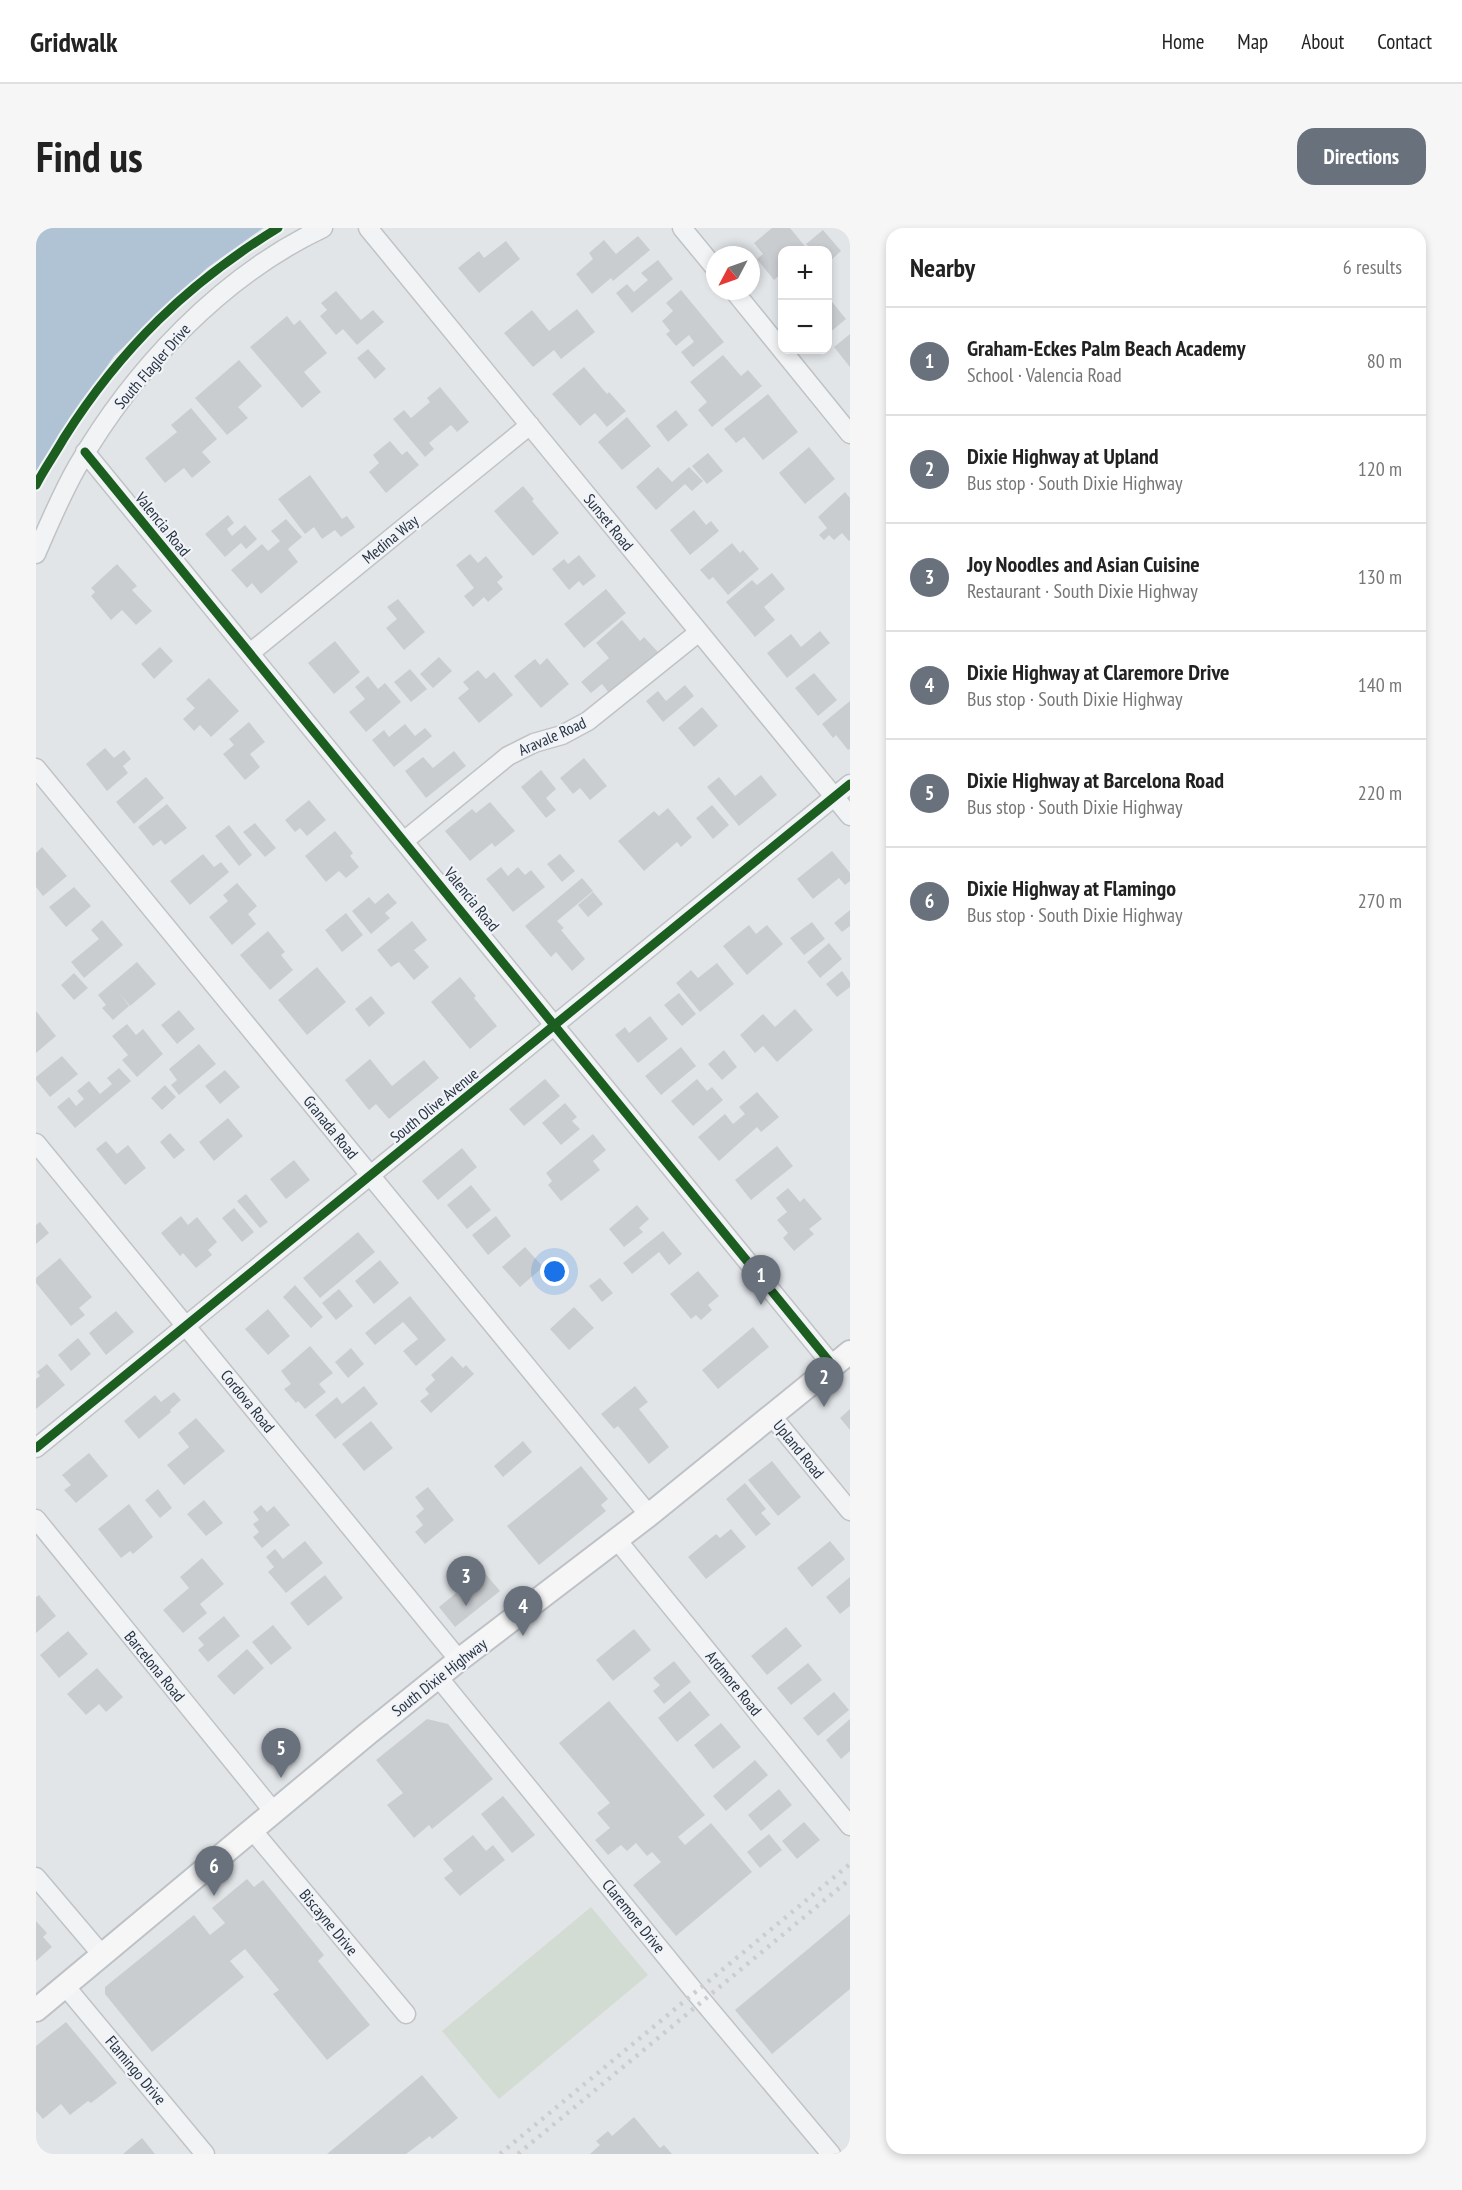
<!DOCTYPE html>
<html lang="en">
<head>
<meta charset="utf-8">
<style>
	:root { --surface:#fff; --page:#f6f6f6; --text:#222; --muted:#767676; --line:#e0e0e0; --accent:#69717c }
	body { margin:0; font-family:"PT Sans Narrow",sans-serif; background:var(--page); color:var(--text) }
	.controls { position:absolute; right:18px; top:18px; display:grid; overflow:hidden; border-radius:12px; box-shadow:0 3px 9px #0003 }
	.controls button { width:54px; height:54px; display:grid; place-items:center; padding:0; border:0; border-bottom:2px solid var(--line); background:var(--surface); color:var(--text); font:30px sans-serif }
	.compass { position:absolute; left:670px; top:18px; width:54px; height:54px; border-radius:50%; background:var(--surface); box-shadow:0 3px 9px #0003; rotate:229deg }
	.you { position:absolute; left:519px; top:1044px; width:21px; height:21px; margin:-15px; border:4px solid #fff; border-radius:50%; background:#1a73e8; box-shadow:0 0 0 9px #1a73e833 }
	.badge { display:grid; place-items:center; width:39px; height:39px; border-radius:50%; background:var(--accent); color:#fff; font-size:20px; font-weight:700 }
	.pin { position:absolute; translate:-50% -50px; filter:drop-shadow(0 2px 3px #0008) }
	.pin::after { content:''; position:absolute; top:32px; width:21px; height:18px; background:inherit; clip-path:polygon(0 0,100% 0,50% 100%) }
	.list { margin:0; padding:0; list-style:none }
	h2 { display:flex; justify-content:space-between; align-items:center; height:78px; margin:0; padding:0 24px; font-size:26px }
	h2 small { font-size:20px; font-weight:400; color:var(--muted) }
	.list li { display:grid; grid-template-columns:39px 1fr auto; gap:18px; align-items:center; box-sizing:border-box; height:108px; padding:0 24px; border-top:2px solid var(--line) }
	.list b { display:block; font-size:22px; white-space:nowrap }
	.list p { margin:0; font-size:20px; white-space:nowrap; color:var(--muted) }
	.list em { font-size:20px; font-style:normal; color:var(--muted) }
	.map { position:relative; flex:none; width:814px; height:1926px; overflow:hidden; border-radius:18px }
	header { display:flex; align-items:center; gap:36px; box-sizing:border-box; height:84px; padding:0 30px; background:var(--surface); border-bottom:2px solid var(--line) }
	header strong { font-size:28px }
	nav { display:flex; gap:33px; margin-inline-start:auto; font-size:21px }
	.intro { display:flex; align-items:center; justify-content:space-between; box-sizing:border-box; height:144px; padding:0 36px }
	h1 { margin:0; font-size:42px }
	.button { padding:15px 27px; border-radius:18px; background:var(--accent); color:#fff; font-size:21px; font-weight:700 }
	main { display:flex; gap:36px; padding:0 36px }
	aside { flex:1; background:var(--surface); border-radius:18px; box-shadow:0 3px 9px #0003 }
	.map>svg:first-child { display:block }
	.green { fill:#d3dcd3 }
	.water { fill:#b0c3d4 }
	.building { fill:#cacdd0 }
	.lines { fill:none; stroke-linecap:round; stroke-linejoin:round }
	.minor-casing { stroke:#c0c3c6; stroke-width:21 }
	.major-casing { stroke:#bec2c6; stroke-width:26 }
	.minor { stroke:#f2f3f4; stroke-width:18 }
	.major { stroke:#f6f6f7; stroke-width:22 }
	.rail { stroke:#cbcdcf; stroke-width:4.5; stroke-dasharray:3 6; stroke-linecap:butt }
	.cycleway-casing { stroke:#f0f3f7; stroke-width:13 }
	.cycleway { stroke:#1b5e20; stroke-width:9 }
	.labels { text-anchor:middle; stroke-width:4.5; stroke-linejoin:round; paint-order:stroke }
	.street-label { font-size:16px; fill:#283342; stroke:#f0f3f7 }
</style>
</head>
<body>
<header>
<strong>Gridwalk</strong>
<nav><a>Home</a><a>Map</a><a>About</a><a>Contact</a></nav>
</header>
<div class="intro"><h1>Find us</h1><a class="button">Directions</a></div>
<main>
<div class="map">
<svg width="814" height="1926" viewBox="0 0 814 1926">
	<rect width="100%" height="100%" fill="#e2e5e8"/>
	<!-- green -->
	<path class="green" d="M555 1679 612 1747 463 1871 406 1803Z"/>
	<!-- water -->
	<path class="water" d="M0 0H227L171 40 78 128 0 243Z"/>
	<!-- building -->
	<path class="building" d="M736 0H754L772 22H746V45L738 52 721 31 727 26 718 15Z
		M787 2 805 23 792 35V22H776L770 16Z
		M602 8 614 22 577 53 575 50 556 66 540 46 557 31 553 25 568 12 580 26Z
		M470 13 484 31 443 65 422 40 443 23 448 30Z
		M622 32 637 51 596 85 580 65 591 56 598 64 612 52 605 45Z
		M645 62 688 114 657 139 645 124 658 114 653 107 640 118 630 106 634 103 626 93 637 83 630 75Z
		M300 63 325 92 337 82 348 94 321 117 307 101 300 107 284 88 291 82 285 75Z
		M792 69 810 91 792 106Z
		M541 81 559 104 525 131 518 122 497 139 468 105 496 82 513 103Z
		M251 88 258 97 264 92 291 125 268 144 285 164 266 180 214 119Z
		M814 106V139L798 119Z
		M332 121 350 141 339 151 321 130Z
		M687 127 705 148 712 142 726 158 676 199 662 182 671 174 654 154Z
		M203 132 226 158 202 179 212 190 191 207 159 170Z
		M548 139 571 166 573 164 590 183 571 199 559 185 544 198 516 166Z
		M404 159 433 194 421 204 415 197 393 215 398 221 389 229 357 191 368 182 375 190 394 174 391 170Z
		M732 166 762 204 727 232 708 209 700 215 688 201Z
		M155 180 181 211 166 224 175 234 156 250 148 240 129 255 109 230 141 204 135 197Z
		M640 182 652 197 632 214 620 198Z
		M591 189 615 218 586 242 562 214Z
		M354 213 366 227 371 223 383 237 350 265 333 244 343 235 337 227Z
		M773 219 799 251 769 276 743 245Z
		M672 225 687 243 671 256 656 238Z
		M622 239 636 254 653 239 667 253 656 263 649 256 620 282 600 259Z
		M274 247 306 291 311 288 319 299 305 309 299 302 286 311 278 299 269 306 242 271Z
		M487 258 498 271 496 273 523 305 497 328 458 283Z
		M809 264 814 270V312L813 313 806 305 798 312 793 307 788 312 783 307 791 300 782 289Z
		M658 282 670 297 675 293 683 303 654 327 634 302Z
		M192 287 198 295 191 301 196 308 209 297 221 311 210 321 205 315 189 329 169 306Z
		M250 291 266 309 252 321 262 334 225 366 216 355 211 360 195 342 226 316 232 323 244 313 235 303Z
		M696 315 704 325 707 322 723 341 692 367 677 349 673 352 664 342Z
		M434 326 442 335 450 328 467 349 461 354 467 361 452 374 448 369 437 379 428 368 438 360 420 337Z
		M543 327 560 348 547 358 543 353 533 362 516 341 528 331 532 336Z
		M81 336 101 358 96 362 116 383 100 397 86 382 75 392 55 368 59 364 55 360Z
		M736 345 749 361 728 379 739 392 719 409 690 374 716 352 721 357Z
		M570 361 590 385 548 420 528 396Z
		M362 371 389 404 368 422 350 400 361 391 351 379Z
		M586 392 604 413 608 409 622 424 573 465 566 456 555 465 545 454 573 430 560 415Z
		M784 403 794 415 751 450 731 425 755 406 765 419Z
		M299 413 324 444 298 466 272 435Z
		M124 419 137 433 118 451 105 436Z
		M403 429 416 443 397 460 384 446Z
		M511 430 533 456 505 480 478 448 499 431 504 437Z
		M374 441 391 461 375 474 358 454Z
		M442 442 450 451 458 444 477 467 443 495 422 470 433 461 427 454Z
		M778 445 801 472 782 488 759 460Z
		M332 448 342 461 349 455 365 474 330 504 313 484 329 471 319 459Z
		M173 450 203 483 175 509 164 497 158 503 147 491 159 480 150 471Z
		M649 457 658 468 627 494 610 473 622 463 630 473Z
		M814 473V521L812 522 800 507 797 510 786 496Z
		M666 479 682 498 658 519 642 500Z
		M213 494 229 514 214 526 224 539 209 552 187 526 198 517 193 511Z
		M369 496 379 508 389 500 396 508 358 539 336 512 348 502 353 509Z
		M69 520 78 530 88 522 95 531 87 538 92 545 71 563 50 536Z
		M418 523 430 538 390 570 369 543 387 529 397 540Z
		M548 530 571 558 554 572 544 560 537 566 524 550Z
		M505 542 520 561 510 570 520 582 510 590 485 559Z
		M725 547 741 567 703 598 671 559 683 549 699 568Z
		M110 549 128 570 98 596 80 574Z
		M273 572 290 592 271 608 264 600 259 604 249 592Z
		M454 574 479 603 459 619 456 615 434 633 409 603 436 581 440 585Z
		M131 576 151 600 129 617 125 612 117 618 102 599Z
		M676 577 693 597 677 611 660 590Z
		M632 580 656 609 645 619 641 614 608 643 582 613 618 583 623 588Z
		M219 595 240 620 229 629 207 604Z
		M193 597 216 627 203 638 179 608Z
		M299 603 317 625 314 628 323 639 310 650 303 643 290 654 269 628Z
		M6 619 31 648 7 668 0 659V625Z
		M796 623 814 645V653L809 657 803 650 777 671 761 651Z
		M167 626 178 639 185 634 193 644 154 677 134 653Z
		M524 626 539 643 526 654 511 636Z
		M465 639 472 648 482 639 489 647 495 642 509 659 477 684 450 651Z
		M546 650 557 663 521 693 528 700 525 702 549 731 536 743 520 724 515 729 489 698Z
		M201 655 221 678 212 686 220 696 196 717 173 689 192 673 187 667Z
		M38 659 55 678 30 699 13 679Z
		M557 664 567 676 552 689 542 677Z
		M352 665 361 675 349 685 354 690 335 706 316 683 333 669 339 676Z
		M814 682V698L806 704 798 695Z
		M310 685 327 707 306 724 289 702Z
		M66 692 87 717 48 750 35 734 63 711 55 702Z
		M376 693 391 712 378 722 393 739 378 752 363 734 355 739 341 722Z
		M776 694 789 711 768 727 754 710Z
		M713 697 720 706 731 697 747 716 711 747 687 718Z
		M232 703 249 724 245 727 257 742 234 762 204 727Z
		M793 715 806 731 784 750 771 734Z
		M101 734 120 756 94 778 84 766 93 778 77 792 66 780 70 777 62 767Z
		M681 735 698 756 664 784 640 755 655 742 662 750Z
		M281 739 310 774 271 807 242 772Z
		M806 743 814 754V759L801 769 790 756Z
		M38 745 52 760 38 772 25 757Z
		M424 749 440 768 438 770 461 798 434 821 395 774Z
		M643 765 660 786 646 798 628 777Z
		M335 768 349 785 333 799 319 781Z
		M759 781 777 802 741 834 727 818 719 825 704 807 727 786 739 799Z
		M143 782 159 801 141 816 125 797Z
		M0 783 20 808 0 825Z
		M614 788 632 811 602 835 579 807 589 799 593 805Z
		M91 796 100 807 107 801 127 826 101 849 86 832 92 827 76 808Z
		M163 816 180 836 143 867 135 857 141 852 133 841Z
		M645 819 660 838 625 867 609 848Z
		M688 822 701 839 686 852 672 836Z
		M26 828 42 846 14 869 0 852V849Z
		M334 831 356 858 388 832 403 850 353 891 340 876 333 882 309 852Z
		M83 840 95 853 39 900 21 879 33 869 40 878 48 871 41 863 53 853 64 866 76 856 71 850Z
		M189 842 204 859 184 876 169 858Z
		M509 851 524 868 488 898 473 881Z
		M661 851 671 863 676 859 687 872 657 898 635 873Z
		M129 857 140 869 126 882 115 870Z
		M721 864 743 889 725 904 721 899 683 933 662 909 689 886 697 896 709 886 703 879Z
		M529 875 541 889 536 893 544 901 525 917 506 895Z
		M192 890 207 908 178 933 163 914Z
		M134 905 149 922 138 931 124 914Z
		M557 906 570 922 557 933 564 942 525 973 512 957 516 953 510 945Z
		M70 913 81 926 92 917 110 940 89 957 60 921Z
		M741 918 757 938 715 972 699 952Z
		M426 920 441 939 402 972 386 953Z
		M258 932 274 952 250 971 234 951Z
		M435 957 455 982 431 1001 411 977Z
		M752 960 764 974 768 970 786 991 773 1001 778 1006 758 1023 747 1010 752 1005 741 992 751 984 740 970Z
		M210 966 232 994 224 1000 201 973Z
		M601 977 613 991 603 1000 607 1004 588 1019 573 1001Z
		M198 980 218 1004 206 1014 186 990Z
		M145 988 152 997 161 989 181 1014 172 1022 176 1027 160 1040 147 1025 144 1028 125 1005Z
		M460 988 475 1008 452 1027 436 1007Z
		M4 994 13 1005 0 1016V997Z
		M627 1003 646 1026 633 1037 623 1024 596 1046 587 1035Z
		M322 1004 339 1024 284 1070 267 1050Z
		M489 1019 507 1039 484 1059 466 1039Z
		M24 1030 56 1069 43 1080 49 1087 35 1098 0 1055V1050Z
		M344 1032 363 1055 338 1076 319 1053Z
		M662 1043 683 1068 672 1077 676 1082 665 1092 660 1087 655 1091 634 1066Z
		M564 1050 577 1065 566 1074 553 1058Z
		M259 1057 287 1089 275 1100 247 1069Z
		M303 1061 317 1078 300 1092 286 1075Z
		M374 1068 410 1112 380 1138 367 1123 382 1111 367 1094 339 1117 329 1105Z
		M538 1079 558 1100 533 1122 514 1101Z
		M232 1081 254 1108 232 1127 209 1101Z
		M80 1083 98 1104 70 1127 53 1105Z
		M717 1099 733 1119 682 1161 666 1142Z
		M42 1110 55 1126 35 1143 22 1127Z
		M274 1118 297 1145 283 1156 290 1164 269 1181 262 1173 260 1175 248 1161 255 1156 245 1143Z
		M315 1120 328 1136 312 1150 299 1134Z
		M416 1128 427 1140 430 1137 438 1146 395 1185 384 1173 393 1166 389 1161 399 1152 395 1147Z
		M11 1136 29 1157 0 1181V1151L4 1148 1 1144Z
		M328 1158 342 1176 299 1211 279 1187 301 1169 306 1176Z
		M599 1158 612 1174 603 1181 633 1219 613 1236 582 1198 578 1201 565 1186Z
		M138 1164 145 1172 134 1182 135 1184 103 1211 88 1193 119 1167 125 1174Z
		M814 1181V1202L804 1190Z
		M160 1190 189 1223 148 1257 131 1237 153 1219 142 1205Z
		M335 1193 357 1220 328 1243 306 1216Z
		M487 1213 496 1224 467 1249 458 1238Z
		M53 1225 72 1248 40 1275 28 1262 35 1257 26 1247Z
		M736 1233 765 1269 742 1288 712 1252Z
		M545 1238 572 1271 565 1277 570 1283 503 1337 471 1298Z
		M709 1255 730 1281 725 1285 735 1296 720 1308 690 1271Z
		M392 1259 418 1292 389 1316 379 1304 387 1297 380 1288 388 1281 379 1269Z
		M122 1261 136 1280 124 1290 109 1272Z
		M168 1272 187 1295 170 1308 151 1286Z
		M93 1276 117 1309 97 1326 94 1323 85 1330 62 1301Z
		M225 1277 231 1284 238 1278 254 1297 226 1320 217 1309 223 1304 217 1296 223 1292 217 1284Z
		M695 1301 710 1319 670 1351 652 1329 680 1306 684 1310Z
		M269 1313 287 1335 250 1365 232 1344 238 1339 230 1329 239 1321 247 1331Z
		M794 1313 809 1331 776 1359 761 1340Z
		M166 1330 188 1356 164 1376 171 1385 147 1405 127 1382 153 1360 144 1349Z
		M447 1343 464 1363 419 1399 403 1379Z
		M289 1347 307 1370 272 1398 254 1375Z
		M814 1349V1378L804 1386 790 1369Z
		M3 1367 20 1388 0 1405V1369Z
		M188 1388 204 1408 172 1434 162 1422 168 1417 162 1410Z
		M237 1397 256 1420 235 1437 216 1414Z
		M750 1399 766 1418 731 1447 715 1428Z
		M598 1401 615 1422 577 1453 560 1432Z
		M32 1403 52 1426 23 1450 4 1427Z
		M211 1421 228 1440 198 1467 181 1448Z
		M638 1433 655 1454 628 1476 617 1463 624 1457 617 1450Z
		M772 1435 786 1452 755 1477 741 1460Z
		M61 1440 87 1469 70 1484 63 1476 50 1487 31 1466Z
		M654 1463 674 1487 641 1514 622 1490Z
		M798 1464 813 1482 782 1508 767 1490Z
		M573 1473 669 1587 642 1609 649 1617 675 1595 716 1644 640 1708 597 1657 625 1634 616 1624 611 1628 600 1615 591 1623 585 1617 572 1627 559 1612 574 1600 561 1585 574 1575 523 1515Z
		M391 1491 412 1496 457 1551 396 1601 393 1597 378 1610 351 1577 367 1565 340 1532Z
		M814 1491V1523L805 1531 790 1512Z
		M685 1495 705 1519 677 1541 658 1517Z
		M719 1532 732 1547 690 1583 677 1568Z
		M743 1561 756 1577 725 1603 712 1587Z
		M467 1568 499 1607 476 1625 445 1586Z
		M768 1594 784 1612 761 1631 746 1613Z
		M733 1606 746 1622 724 1640 711 1624Z
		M437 1607 450 1623 457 1617 469 1632 424 1668 408 1650 417 1643 407 1631Z
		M211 1651 218 1659 227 1652 288 1727 282 1733 334 1797 291 1832 237 1766 243 1762 209 1721 194 1733 208 1749 116 1824 69 1766V1759L158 1687 174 1707 189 1695 176 1680Z
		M814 1686V1761L736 1826 699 1782Z
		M0 1693 11 1705 7 1709 16 1719 0 1733Z
		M30 1794 81 1855 55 1875 52 1873 34 1887 25 1876 7 1891 0 1883V1818Z
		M386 1847 422 1890 396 1911 394 1908 370 1926H291Z
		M598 1889 624 1920 628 1917 636 1926H554L564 1917 560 1913 572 1903 576 1908Z
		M106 1910 119 1926H87Z"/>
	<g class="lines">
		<defs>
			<path id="minor" d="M332 0 814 588
				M646 0 679 40
				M698 63 814 206
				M49 224 797 1138
				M0 326C13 296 25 267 41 239 97 142 185 48 287 0
				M214 425 494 197
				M0 540 613 1287
				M368 613 472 528 498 515 526 507 552 493 663 404
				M0 915 423 1432
				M735 1187 814 1283
				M0 1220 814 556
				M0 1291 238 1584
				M581 1312 814 1598
				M402 1449 659 1764 795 1926
				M217 1603 370 1786
				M0 1649 67 1728
				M30 1759 169 1926"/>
			<path id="major" d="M0 1782 330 1507 423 1432 613 1287 814 1124"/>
		</defs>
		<!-- minor casing -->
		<use href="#minor" class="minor-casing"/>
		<!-- major casing -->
		<use href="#major" class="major-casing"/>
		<!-- minor -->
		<use href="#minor" class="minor"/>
		<!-- major -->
		<use href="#major" class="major"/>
		<!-- rail -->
		<path class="rail" d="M464 1926 814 1636
			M482 1926 814 1651"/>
		<defs>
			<path id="cycleway" d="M49 224 797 1138
				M0 257C8 241 19 226 28 210 85 120 152 55 242 0
				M0 1220 814 556"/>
		</defs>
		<!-- cycleway casing -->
		<use href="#cycleway" class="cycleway-casing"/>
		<!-- cycleway -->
		<use href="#cycleway" class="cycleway"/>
	</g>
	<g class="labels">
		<!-- street labels -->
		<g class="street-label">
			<text transform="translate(116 138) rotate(-49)" y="6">South Flagler Drive</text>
			<text transform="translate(573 294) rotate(51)" y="6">Sunset Road</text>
			<text transform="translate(127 296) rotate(51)" y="6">Valencia Road</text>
			<text transform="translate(354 311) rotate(-39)" y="6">Medina Way</text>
			<text transform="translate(516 508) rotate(-24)" y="6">Aravale Road</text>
			<text transform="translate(436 671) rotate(51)" y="6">Valencia Road</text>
			<text transform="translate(398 877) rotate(-39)" y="6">South Olive Avenue</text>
			<text transform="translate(295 899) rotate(51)" y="6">Granada Road</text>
			<text transform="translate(212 1173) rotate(51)" y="6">Cordova Road</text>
			<text transform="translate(763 1221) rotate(51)" y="6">Upland Road</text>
			<text transform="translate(119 1438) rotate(51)" y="6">Barcelona Road</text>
			<text transform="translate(403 1449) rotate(-38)" y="6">South Dixie Highway</text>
			<text transform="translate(698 1455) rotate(51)" y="6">Ardmore Road</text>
			<text transform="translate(598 1688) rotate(51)" y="6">Claremore Drive</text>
			<text transform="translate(293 1694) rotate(50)" y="6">Biscayne Drive</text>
			<text transform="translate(100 1842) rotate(50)" y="6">Flamingo Drive</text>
		</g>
	</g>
</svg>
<div class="controls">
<button>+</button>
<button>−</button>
</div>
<svg class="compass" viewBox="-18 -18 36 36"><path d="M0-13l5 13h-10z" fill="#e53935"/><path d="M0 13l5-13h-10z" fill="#767676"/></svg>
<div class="you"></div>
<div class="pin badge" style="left:725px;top:1077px">1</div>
<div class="pin badge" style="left:788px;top:1179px">2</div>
<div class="pin badge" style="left:430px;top:1378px">3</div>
<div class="pin badge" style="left:487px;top:1408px">4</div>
<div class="pin badge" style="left:245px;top:1550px">5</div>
<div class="pin badge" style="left:178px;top:1668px">6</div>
</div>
<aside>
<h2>Nearby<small>6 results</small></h2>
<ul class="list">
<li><span class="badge">1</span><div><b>Graham-Eckes Palm Beach Academy</b><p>School · Valencia Road</p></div><em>80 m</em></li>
<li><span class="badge">2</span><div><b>Dixie Highway at Upland</b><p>Bus stop · South Dixie Highway</p></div><em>120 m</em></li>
<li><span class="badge">3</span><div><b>Joy Noodles and Asian Cuisine</b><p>Restaurant · South Dixie Highway</p></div><em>130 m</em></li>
<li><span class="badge">4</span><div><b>Dixie Highway at Claremore Drive</b><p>Bus stop · South Dixie Highway</p></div><em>140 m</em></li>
<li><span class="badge">5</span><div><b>Dixie Highway at Barcelona Road</b><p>Bus stop · South Dixie Highway</p></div><em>220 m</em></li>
<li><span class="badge">6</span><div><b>Dixie Highway at Flamingo</b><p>Bus stop · South Dixie Highway</p></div><em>270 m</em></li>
</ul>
</aside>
</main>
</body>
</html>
